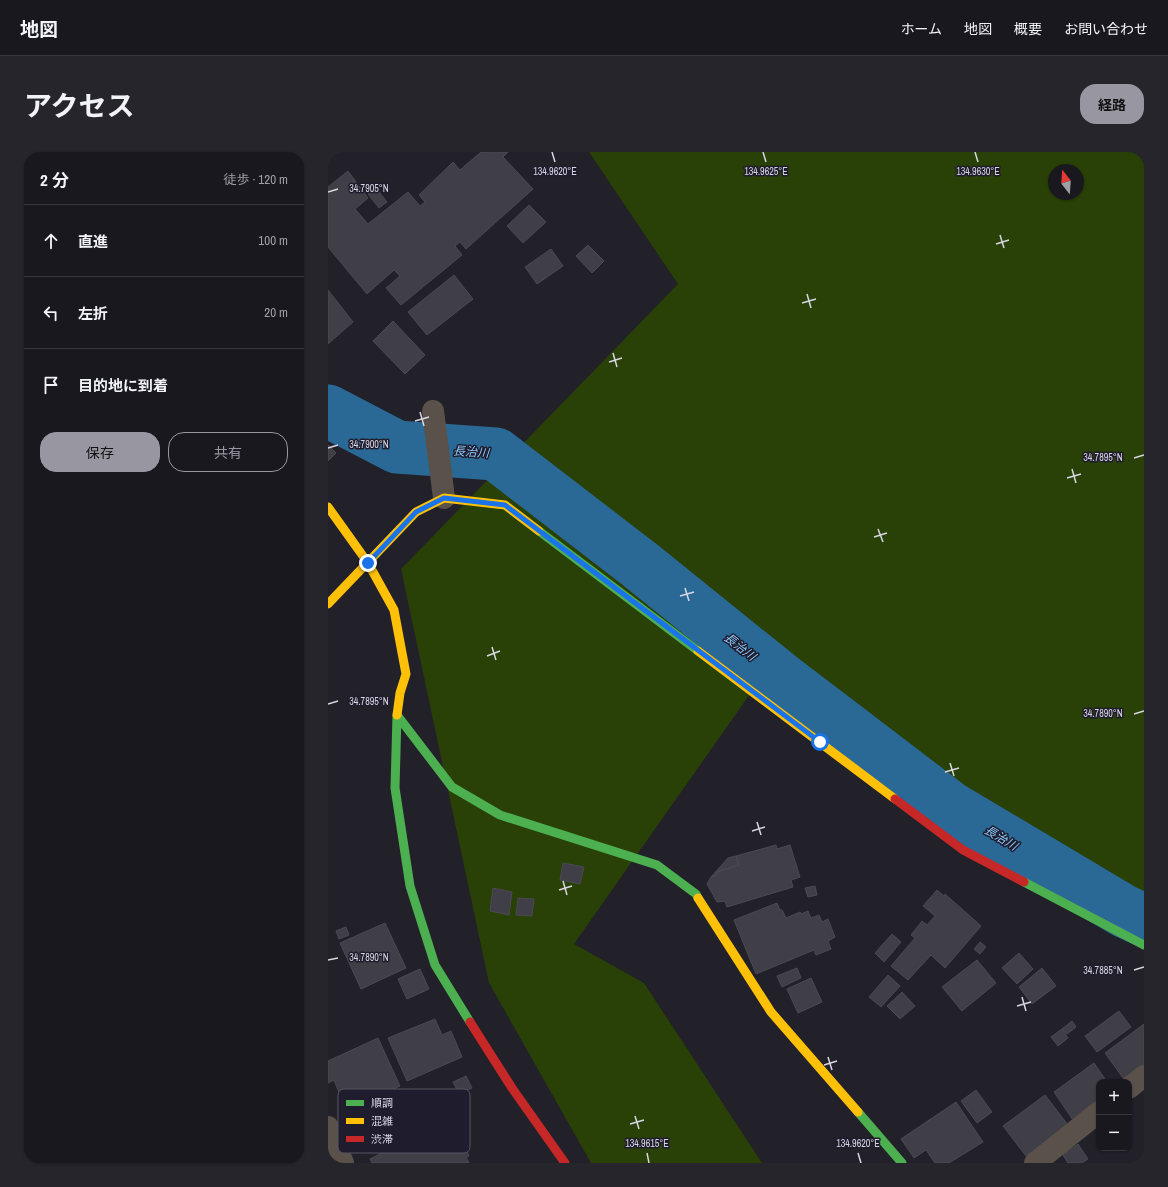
<!DOCTYPE html>
<html lang="ja">
<head>
<meta charset="utf-8">
<style>
	:root { --surface:#1a181f; --page:#27252c; --text:#f1f3f6; --muted:#9fa0a4; --line:#38373d; --accent:#9896a1 }
	body { margin:0; font-family:"Archivo Narrow","Noto Sans JP",sans-serif; background:var(--page); color:var(--text) }
	.controls { position:absolute; right:12px; bottom:12px; display:grid; overflow:hidden; border-radius:8px; box-shadow:0 1px 3px #0004 }
	.controls button { width:36px; height:36px; display:grid; place-items:center; padding:0; border:0; border-bottom:1px solid var(--line); background:var(--surface); color:var(--text); font:20px sans-serif }
	.compass { position:absolute; left:720px; top:12px; width:36px; height:36px; border-radius:50%; background:var(--surface); box-shadow:0 1px 3px #0004; rotate:343deg }
	.stop { position:absolute; width:12px; height:12px; margin:-9px; border:3px solid #1a73e8; border-radius:50%; background:#fff }
	.stop.end { background:#1a73e8; border-color:#fff; box-shadow:0 1px 4px #0008 }
	.list { margin:0; padding:0; list-style:none }
	h2 { display:flex; justify-content:space-between; align-items:center; height:52px; margin:0; padding:0 16px; font-size:17px }
	h2 small { font-size:13px; font-weight:400; color:var(--muted) }
	.list li { display:grid; grid-template-columns:26px 1fr auto; gap:12px; align-items:center; box-sizing:border-box; height:72px; padding:0 16px; border-top:1px solid var(--line) }
	.list b { display:block; font-size:15px; white-space:nowrap }
	.list em { font-size:13px; font-style:normal; color:var(--muted) }
	.actions { display:flex; gap:8px; padding:12px 16px }
	.actions a { flex:1; padding:9px 0; border:1px solid var(--accent); border-radius:16px; text-align:center; font-size:14px; color:var(--accent) }
	.actions .main { background:var(--accent); color:#111 }
	.icon { flex:none; width:22px; height:22px; fill:none; stroke:currentColor; stroke-width:2; stroke-linecap:round; stroke-linejoin:round }
	.map { position:relative; flex:none; width:816px; height:1011px; overflow:hidden; border-radius:16px }
	header { display:flex; align-items:center; gap:24px; box-sizing:border-box; height:56px; padding:0 20px; background:var(--surface); border-bottom:1px solid var(--line) }
	header strong { font-size:19px }
	nav { display:flex; gap:22px; margin-inline-start:auto; font-size:14px }
	.intro { display:flex; align-items:center; justify-content:space-between; box-sizing:border-box; height:96px; padding:0 24px }
	h1 { margin:0; font-size:28px }
	.button { padding:10px 18px; border-radius:16px; background:var(--accent); color:#111; font-size:14px; font-weight:700 }
	main { display:flex; gap:24px; padding:0 24px }
	aside { flex:1; background:var(--surface); border-radius:16px; box-shadow:0 1px 3px #0004 }
	.map>svg:first-child { display:block }
	.green { fill:#294006; fill-rule:evenodd }
	.lines { fill:none; stroke-linecap:round; stroke-linejoin:round }
	.river { stroke:#2a6995; stroke-width:53 }
	.building { fill:#403e46; stroke:#4b4953 }
	.street { stroke:#59514a; stroke-width:22 }
	.fast { stroke:#4caf50; stroke-width:9 }
	.slow { stroke:#ffc107; stroke-width:9 }
	.jam { stroke:#c62828; stroke-width:9 }
	.route { stroke:#1a73e8; stroke-width:5 }
	.ticks { fill:none; stroke:#d7d6e2; stroke-width:1.5 }
	.labels { text-anchor:middle; stroke-width:3; stroke-linejoin:round; paint-order:stroke }
	.water-label { font-size:12px; font-style:italic; fill:#8dcbfd; stroke:#1f1c2d }
	.key { fill:#1f1c2d; stroke:#565463; stroke-width:1 }
	.key-label { font-size:11px; fill:#d7d6e2 }
	.ticks-label { font-size:10px; text-anchor:middle; fill:#d7d6e2; stroke:#1f1c2d; stroke-width:3; stroke-linejoin:round; paint-order:stroke }
</style>
</head>
<body>
<header>
<strong>地図</strong>
<nav><a>ホーム</a><a>地図</a><a>概要</a><a>お問い合わせ</a></nav>
</header>
<div class="intro"><h1>アクセス</h1><a class="button">経路</a></div>
<main>
<aside>
<h2>2 分<small>徒歩 · 120 m</small></h2>
<ul class="list">
<li><svg class="icon" aria-label="ahead" viewBox="0 0 24 24"><path d="M12 20V5M6 11l6-6 6 6"/></svg><div><b>直進</b></div><em>100 m</em></li>
<li><svg class="icon" aria-label="left" viewBox="0 0 24 24"><path d="M17 20v-9H6M10 6l-5 5 5 5"/></svg><div><b>左折</b></div><em>20 m</em></li>
<li><svg class="icon" aria-label="arrive" viewBox="0 0 24 24"><path d="M6 21V4h12l-3 4 3 4H6"/></svg><div><b>目的地に到着</b></div></li>
</ul>
<div class="actions"><a class="main">保存</a><a>共有</a></div>
</aside>
<div class="map">
<svg width="816" height="1011" viewBox="0 0 816 1011">
	<rect width="100%" height="100%" fill="#222029"/>
	<!-- green -->
	<path class="green" d="M261 0H816V751L812 748 427 535 246 792 316 831 434 1011H263L161 831 73 417 350 132ZM726 18H750V42H726Z"/>
	<g class="lines">
		<!-- river -->
		<path class="river" d="M0 259 69 295 168 302 311 412 450 524 623 656 796 759 816 768"/>
	</g>
	<!-- building -->
	<path class="building" d="M153 0H180L175 5 205 37 138 97 132 90 127 94 134 103 73 153 58 136 72 124 66 118 39 142 0 95V35L20 19 40 46 27 57 40 72 80 40 92 54 97 50 91 43 125 10 132 18Z
		M48 36 59 50 51 56 40 42Z
		M201 53 218 70 195 91 179 74Z
		M260 93 276 109 264 121 248 104Z
		M223 97 235 114 209 132 197 115Z
		M126 123 145 147 99 183 80 160Z
		M0 138 25 170 0 192Z
		M65 169 97 203 77 222 45 189Z
		M0 293 8 301 0 309Z
		M448 693 449 697 462 693 472 725 463 728 465 735 399 755 397 749 389 750 379 732 383 725 389 723 388 720 411 713 408 704Z
		M408 704 411 713 388 720 389 723 383 725 400 706Z
		M235 711 256 715 252 732 232 728Z
		M487 734 489 743 480 745 477 736Z
		M165 736 184 740 181 763 162 759Z
		M609 738 616 744 617 742 653 774 617 816 603 803 580 828 563 814 587 786 583 783 594 769 599 773 607 764 595 754Z
		M190 746 206 747 204 764 188 763Z
		M449 751 452 758H454L458 766 472 760 473 762 480 759 483 766 491 763 494 770 500 767 507 785 500 789 503 797 488 803 486 798 428 822 406 768Z
		M57 771 78 816 33 837 12 791Z
		M18 775 21 783 11 787 8 779Z
		M564 782 573 790 556 810 547 801Z
		M652 790 658 795 652 802 646 797Z
		M691 801 705 817 689 832 674 816Z
		M649 808 668 831 634 859 614 835Z
		M469 816 473 826 454 835 449 824Z
		M714 816 728 834 704 852 691 835Z
		M92 817 101 837 79 847 70 827Z
		M560 823 572 834 553 855 541 845Z
		M483 826 494 850 470 861 459 837Z
		M574 840 587 854 572 867 559 854Z
		M791 859 803 875 769 900 757 884Z
		M107 867 114 883 123 879 134 905 79 929 60 886Z
		M744 869 748 875 739 882 734 877Z
		M816 872V923L798 930 777 901Z
		M734 877 740 886 730 894 723 885Z
		M50 886 72 934 18 958 6 928 0 931V909Z
		M766 911 779 930H771V953L747 971 726 940Z
		M138 924 144 936 131 942 125 930Z
		M648 938 664 960 649 971 633 949Z
		M717 943 740 973 698 1004 675 974Z
		M628 950 655 990 621 1011H607L598 998 586 1006 573 987Z
		M120 959 141 1004 138 1005 141 1011H44L42 1007 60 998 56 989Z
		M750 992 760 1007 754 1011H740L735 1003Z"/>
	<g class="lines">
		<!-- street -->
		<path class="street" d="M105 259 116 346
			M801 936 816 924
			M0 975 15 1011
			M707 1011 771 960"/>
		<!-- fast -->
		<path class="fast" d="M211 379 370 499
			M69 563 67 636 82 734 107 813 142 870
			M69 563 124 635 172 663 329 713 368 742 370 746
			M696 730 816 793
			M530 960 574 1011"/>
		<!-- slow -->
		<path class="slow" d="M0 355 40 411 66 458 78 522 72 541 69 563
			M0 452 88 360 116 346 177 353 211 379
			M370 499 567 647
			M370 746 443 860 530 960"/>
		<!-- jam -->
		<path class="jam" d="M567 647 635 698 696 730
			M142 870 184 936 237 1011"/>
	</g>
	<g class="lines">
		<!-- route -->
		<path class="route" d="M40 411 88 360 116 346 177 353 492 590"/>
	</g>
	<!-- ticks -->
	<path class="ticks" d="M224 0 227 10M435 0 438 10M647 0 650 10M0 40 10 37M672 83 676 96M668 92 681 88M479 142 483 156M474 151 488 147M285 201 289 215M281 210 294 206M92 260 96 274M87 269 101 265M0 296 10 293M806 306 816 303M744 317 748 331M739 326 753 322M550 377 555 390M546 385 559 381M357 436 361 449M352 444 366 440M164 495 168 508M159 504 172 499M0 552 10 549M806 562 816 559M622 611 626 624M617 620 631 616M429 670 433 683M424 679 437 675M235 729 239 743M231 738 244 734M0 808 10 806M806 818 816 815M694 845 698 859M689 854 703 850M500 905 504 918M496 913 509 909M307 964 311 977M302 972 316 968M319 1001 321 1011M530 1001 533 1011"/>
	<g class="labels">
		<!-- water labels -->
		<g class="water-label">
			<text transform="translate(143 300) rotate(4)" y="4">長治川</text>
			<text transform="translate(412 495) rotate(38)" y="4">長治川</text>
			<text transform="translate(673 686) rotate(31)" y="4">長治川</text>
		</g>
	</g>
	<!-- legend -->
	<rect x="10" y="937" width="132" height="64" rx="6" class="key"/>
	<rect x="18" y="948" width="18" height="6" fill="#4caf50"/>
	<rect x="18" y="966" width="18" height="6" fill="#ffc107"/>
	<rect x="18" y="984" width="18" height="6" fill="#c62828"/>
	<g class="key-label">
		<text x="43" y="955">順調</text>
		<text x="43" y="973">混雑</text>
		<text x="43" y="991">渋滞</text>
	</g>
	<g class="ticks-label">
		<text x="650" y="23">134.9630°E</text>
		<text x="227" y="23">134.9620°E</text>
		<text x="438" y="23">134.9625°E</text>
		<text x="41" y="40">34.7905°N</text>
		<text x="41" y="296">34.7900°N</text>
		<text x="775" y="309">34.7895°N</text>
		<text x="41" y="553">34.7895°N</text>
		<text x="775" y="565">34.7890°N</text>
		<text x="41" y="809">34.7890°N</text>
		<text x="775" y="822">34.7885°N</text>
		<text x="319" y="995">134.9615°E</text>
		<text x="530" y="995">134.9620°E</text>
	</g>
</svg>
<div class="controls">
<button>+</button>
<button>−</button>
</div>
<svg class="compass" viewBox="-18 -18 36 36"><path d="M0-13l5 13h-10z" fill="#e53935"/><path d="M0 13l5-13h-10z" fill="#9fa0a4"/></svg>
<div class="stop" style="left:492px;top:590px"></div>
<div class="stop end" style="left:40px;top:411px"></div>
</div>
</main>
</body>
</html>
